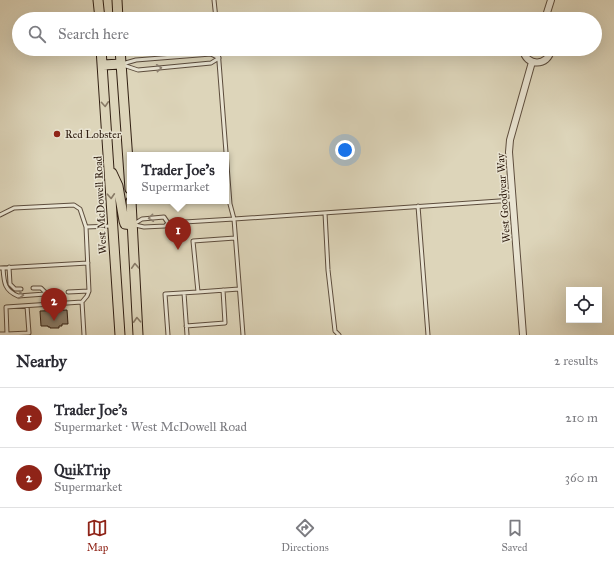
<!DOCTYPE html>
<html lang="en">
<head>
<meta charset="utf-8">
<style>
	:root { --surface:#fff; --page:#f7f7f7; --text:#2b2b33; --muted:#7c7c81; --line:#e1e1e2; --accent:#8f2418 }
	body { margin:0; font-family:"IM FELL Great Primer",serif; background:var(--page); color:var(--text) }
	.controls { position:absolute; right:12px; bottom:12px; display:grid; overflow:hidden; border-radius:0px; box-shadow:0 4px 16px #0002 }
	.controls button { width:36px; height:36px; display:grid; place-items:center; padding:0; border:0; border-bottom:1px solid var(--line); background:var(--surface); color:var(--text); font:20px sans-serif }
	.you { position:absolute; left:345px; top:150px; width:14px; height:14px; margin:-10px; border:3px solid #fff; border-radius:50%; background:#1a73e8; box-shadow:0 0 0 6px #1a73e833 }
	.badge { display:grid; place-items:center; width:26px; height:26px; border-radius:50%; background:var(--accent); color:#fff; font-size:13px; font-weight:700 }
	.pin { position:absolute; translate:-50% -33px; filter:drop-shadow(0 1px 2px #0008) }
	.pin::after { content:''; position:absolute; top:21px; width:14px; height:12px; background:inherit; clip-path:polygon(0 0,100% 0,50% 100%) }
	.popup { position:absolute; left:127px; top:152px; width:102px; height:52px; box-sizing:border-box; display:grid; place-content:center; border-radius:0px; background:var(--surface); filter:drop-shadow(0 1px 3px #0005); font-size:13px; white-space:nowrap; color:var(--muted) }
	.popup b { font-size:15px; color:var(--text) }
	.popup::after { content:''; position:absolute; left:50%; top:100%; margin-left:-8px; border:8px solid transparent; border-top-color:var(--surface) }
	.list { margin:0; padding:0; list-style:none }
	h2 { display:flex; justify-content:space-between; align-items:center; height:52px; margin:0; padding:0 16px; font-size:17px }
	h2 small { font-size:13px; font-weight:400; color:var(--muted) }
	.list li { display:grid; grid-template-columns:26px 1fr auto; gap:12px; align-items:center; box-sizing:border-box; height:60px; padding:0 16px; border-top:1px solid var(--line) }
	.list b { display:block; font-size:15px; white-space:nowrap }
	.list p { margin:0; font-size:13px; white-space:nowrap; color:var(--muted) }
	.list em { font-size:13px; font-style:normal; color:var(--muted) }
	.icon { flex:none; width:22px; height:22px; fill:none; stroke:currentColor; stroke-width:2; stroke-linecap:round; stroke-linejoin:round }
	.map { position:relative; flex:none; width:614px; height:335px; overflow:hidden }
	.search { position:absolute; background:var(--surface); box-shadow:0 4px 16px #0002; left:12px; right:12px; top:12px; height:44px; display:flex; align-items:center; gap:10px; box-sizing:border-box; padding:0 14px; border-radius:22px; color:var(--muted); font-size:15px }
	.sheet { height:172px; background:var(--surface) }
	nav { display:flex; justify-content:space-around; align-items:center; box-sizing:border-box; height:56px; border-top:1px solid var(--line); background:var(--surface); font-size:11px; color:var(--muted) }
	nav a { display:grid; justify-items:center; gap:2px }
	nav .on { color:var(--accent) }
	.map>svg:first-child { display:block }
	.building { fill:#8b7e6a; stroke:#322013 }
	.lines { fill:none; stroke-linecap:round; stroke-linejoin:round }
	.lane-casing { stroke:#5d4d3d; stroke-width:5 }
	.street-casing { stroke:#5d4d3d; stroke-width:8 }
	.primary-casing { stroke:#322013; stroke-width:11 }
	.lane { stroke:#e9e4d2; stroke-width:3 }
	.street { stroke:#e9e4d2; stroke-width:6 }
	.primary { stroke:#ddd5ba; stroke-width:9 }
	.oneway { stroke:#8e8272 }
	.oneway2 { stroke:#887a66 }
	.poi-dot { fill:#8f2418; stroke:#e9e4d2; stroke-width:1.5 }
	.labels { text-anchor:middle; stroke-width:3; stroke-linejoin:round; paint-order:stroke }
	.poi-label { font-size:11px; fill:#322013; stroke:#e9e4d2; text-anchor:start }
	.street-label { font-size:11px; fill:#322013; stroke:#e9e4d2 }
</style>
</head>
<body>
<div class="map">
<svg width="614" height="335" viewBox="0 0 614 335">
	<rect width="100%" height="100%" fill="#ddd5ba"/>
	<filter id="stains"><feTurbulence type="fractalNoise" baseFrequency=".005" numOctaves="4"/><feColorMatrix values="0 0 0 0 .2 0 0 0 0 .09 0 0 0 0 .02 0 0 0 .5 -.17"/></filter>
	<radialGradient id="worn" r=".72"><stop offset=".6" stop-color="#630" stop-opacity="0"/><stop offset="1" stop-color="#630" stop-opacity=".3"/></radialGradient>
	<!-- building -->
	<path class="building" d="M67 310 68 324H62V326H59V328H50V327H48V326H41L40 311Z"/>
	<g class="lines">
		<defs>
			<path id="lane" d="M214 0 216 19
				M122 64 136 60 211 54 219 58
				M123 65 138 70 211 63 219 58
				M418 206 428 335
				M325 213 328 270 335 331 339 335
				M0 215 14 208 74 205 80 209 86 227 111 226
				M134 224 142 219 164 217 168 223
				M135 225 144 227 165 226 168 223 234 219 230 204 218 49
				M235 238 193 241 198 292 239 289
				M9 267 10 284 15 289H21
				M0 268 88 263
				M3 268C4 282 4 290 18 296L59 293
				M33 288H41L47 294
				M68 292 89 291
				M184 293 187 335
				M82 302 84 335
				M186 326 225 323 223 290
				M0 334H7L6 307 82 302 87 296 89 291 86 227
				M7 334 29 333 27 306
				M168 335 165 294 198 292
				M243 335 234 219 513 200"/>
			<path id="street" d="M545 19 551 0
				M523 49C525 67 549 67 551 49
				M523 335 509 152 510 140 532 62"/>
			<path id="primary" d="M98 0 100 19
				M117 0 118 19
				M101 49 120 335
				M120 49 130 189
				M103 65 121 64
				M112 173 118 186 124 221 125 224 133 225
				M131 201 138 335"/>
		</defs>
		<!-- lane casing -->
		<use href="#lane" class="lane-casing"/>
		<!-- street casing -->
		<use href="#street" class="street-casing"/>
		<!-- primary casing -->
		<use href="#primary" class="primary-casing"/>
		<!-- lane -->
		<use href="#lane" class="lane"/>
		<!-- street -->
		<use href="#street" class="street"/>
		<!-- primary -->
		<use href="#primary" class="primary"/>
	</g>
	<!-- one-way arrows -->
	<defs><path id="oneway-chevron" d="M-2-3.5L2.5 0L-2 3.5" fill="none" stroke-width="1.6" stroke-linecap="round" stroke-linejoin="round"/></defs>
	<g class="oneway">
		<use href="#oneway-chevron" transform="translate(159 68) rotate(-6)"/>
		<use href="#oneway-chevron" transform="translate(151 218) rotate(174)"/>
		<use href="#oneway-chevron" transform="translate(21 295) rotate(3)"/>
	</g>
	<g class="oneway2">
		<use href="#oneway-chevron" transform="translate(105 104) rotate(86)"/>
		<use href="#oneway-chevron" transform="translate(111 196) rotate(87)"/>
		<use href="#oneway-chevron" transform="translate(135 266) rotate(-93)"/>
		<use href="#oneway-chevron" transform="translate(137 320) rotate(-93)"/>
	</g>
	<!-- markers -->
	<circle class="poi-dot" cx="57" cy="134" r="4"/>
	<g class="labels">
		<!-- poi labels -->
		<g class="poi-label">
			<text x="65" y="138">Red Lobster</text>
		</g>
		<!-- street labels -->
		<g class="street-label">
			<text transform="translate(503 198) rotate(-94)" y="4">West Goodyear Way</text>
			<text transform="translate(100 205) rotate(-93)" y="4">West McDowell Road</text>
		</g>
	</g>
	<rect width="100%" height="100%" filter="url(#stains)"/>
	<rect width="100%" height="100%" fill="url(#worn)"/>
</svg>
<div class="controls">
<button><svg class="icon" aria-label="locate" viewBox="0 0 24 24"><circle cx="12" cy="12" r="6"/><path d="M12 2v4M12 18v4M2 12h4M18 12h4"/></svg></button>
</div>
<div class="you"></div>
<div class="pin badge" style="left:178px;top:250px">1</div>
<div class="popup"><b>Trader Joe's</b>Supermarket</div>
<div class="pin badge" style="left:54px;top:321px">2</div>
<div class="search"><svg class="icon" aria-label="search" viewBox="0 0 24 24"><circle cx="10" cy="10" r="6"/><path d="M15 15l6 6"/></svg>Search here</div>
</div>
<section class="sheet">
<h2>Nearby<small>2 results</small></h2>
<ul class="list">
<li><span class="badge">1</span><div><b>Trader Joe's</b><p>Supermarket · West McDowell Road</p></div><em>210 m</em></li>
<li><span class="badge">2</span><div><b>QuikTrip</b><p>Supermarket</p></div><em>360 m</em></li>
</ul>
</section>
<nav>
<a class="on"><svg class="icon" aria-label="map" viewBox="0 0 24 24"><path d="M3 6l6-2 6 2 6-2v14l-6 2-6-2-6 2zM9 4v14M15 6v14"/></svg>Map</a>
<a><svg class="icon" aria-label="directions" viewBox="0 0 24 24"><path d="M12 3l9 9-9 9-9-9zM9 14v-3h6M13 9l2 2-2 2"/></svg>Directions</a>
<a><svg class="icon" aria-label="saved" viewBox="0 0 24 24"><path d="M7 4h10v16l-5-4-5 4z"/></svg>Saved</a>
</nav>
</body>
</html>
